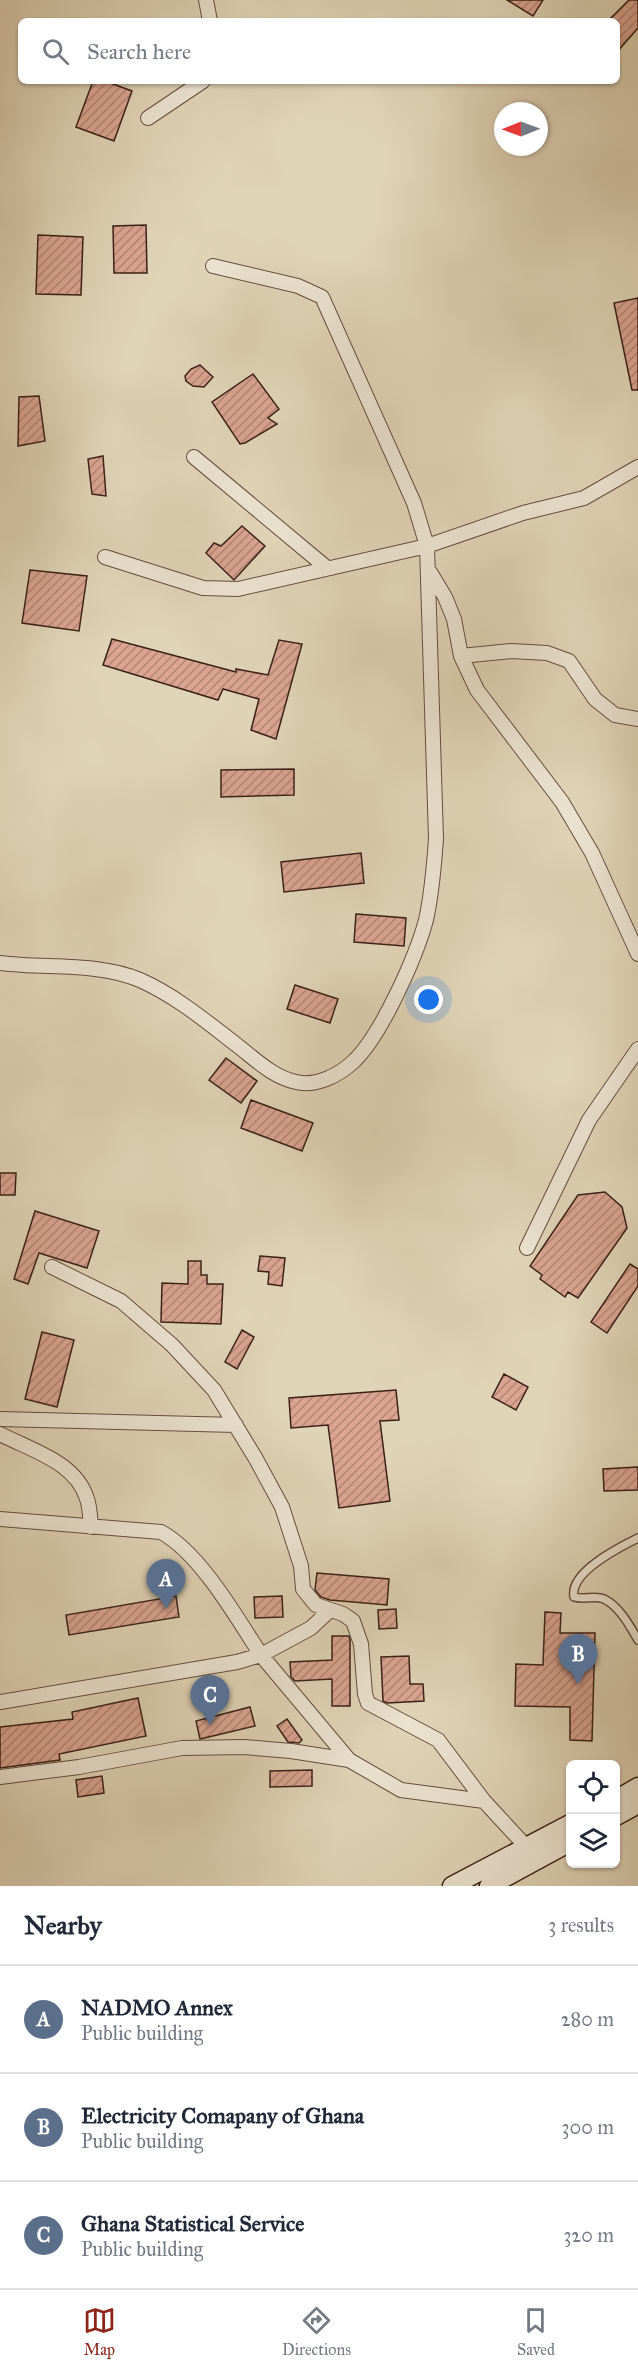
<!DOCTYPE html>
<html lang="en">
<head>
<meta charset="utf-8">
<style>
	:root { --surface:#fff; --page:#f6f6f7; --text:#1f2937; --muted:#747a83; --line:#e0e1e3; --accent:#8f2418 }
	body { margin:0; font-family:"IM FELL Great Primer",serif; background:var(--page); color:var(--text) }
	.controls { position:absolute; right:18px; bottom:18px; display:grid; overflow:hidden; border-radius:9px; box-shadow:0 2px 4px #0004 }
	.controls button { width:54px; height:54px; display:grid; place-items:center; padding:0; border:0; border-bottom:2px solid var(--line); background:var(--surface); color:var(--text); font:30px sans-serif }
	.compass { position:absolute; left:494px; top:102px; width:54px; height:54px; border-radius:50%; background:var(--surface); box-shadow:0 2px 4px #0004; rotate:269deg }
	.you { position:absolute; left:429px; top:1000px; width:21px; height:21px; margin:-15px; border:4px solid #fff; border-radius:50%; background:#1a73e8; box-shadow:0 0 0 9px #1a73e833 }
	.badge { display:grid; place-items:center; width:39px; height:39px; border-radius:50%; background:var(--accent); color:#fff; font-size:20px; font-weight:700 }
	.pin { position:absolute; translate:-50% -50px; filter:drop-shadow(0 2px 3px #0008) }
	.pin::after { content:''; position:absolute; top:32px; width:21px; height:18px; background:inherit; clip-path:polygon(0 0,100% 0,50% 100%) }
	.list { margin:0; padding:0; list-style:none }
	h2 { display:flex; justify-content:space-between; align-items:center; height:78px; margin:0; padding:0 24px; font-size:26px }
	h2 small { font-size:20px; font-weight:400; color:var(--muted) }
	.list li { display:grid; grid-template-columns:39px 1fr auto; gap:18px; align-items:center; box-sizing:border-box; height:108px; padding:0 24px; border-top:2px solid var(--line) }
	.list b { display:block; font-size:22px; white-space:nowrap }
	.list p { margin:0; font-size:20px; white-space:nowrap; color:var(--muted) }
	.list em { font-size:20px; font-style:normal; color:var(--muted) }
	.icon { flex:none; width:33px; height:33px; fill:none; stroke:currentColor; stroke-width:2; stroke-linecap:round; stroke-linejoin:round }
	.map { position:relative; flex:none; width:638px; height:1886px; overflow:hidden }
	.search { position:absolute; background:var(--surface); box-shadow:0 2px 4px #0004; left:18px; right:18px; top:18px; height:66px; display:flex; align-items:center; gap:15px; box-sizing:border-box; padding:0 21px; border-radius:9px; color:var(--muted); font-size:22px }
	.sheet { height:402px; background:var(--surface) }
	nav { display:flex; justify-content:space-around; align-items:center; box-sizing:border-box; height:84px; border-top:2px solid var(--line); background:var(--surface); font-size:16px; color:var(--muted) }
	nav a { display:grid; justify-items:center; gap:3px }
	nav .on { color:var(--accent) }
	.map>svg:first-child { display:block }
	.building { fill:url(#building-hatch); stroke:#3a2115; stroke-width:1.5 }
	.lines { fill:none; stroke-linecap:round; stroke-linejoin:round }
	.lane-casing { stroke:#644e3e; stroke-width:10 }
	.street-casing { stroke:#644e3e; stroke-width:16 }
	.secondary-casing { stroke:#3a2115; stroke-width:21 }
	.lane { stroke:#ebe3d0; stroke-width:7 }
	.street { stroke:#ebe3d0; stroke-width:14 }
	.secondary { stroke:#ebe3d0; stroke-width:18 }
</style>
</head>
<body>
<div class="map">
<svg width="638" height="1886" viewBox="0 0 638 1886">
	<defs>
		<pattern id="building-hatch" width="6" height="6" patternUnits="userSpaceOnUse" patternTransform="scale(1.5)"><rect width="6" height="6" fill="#daa491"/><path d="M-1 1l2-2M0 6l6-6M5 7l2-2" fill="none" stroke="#b28575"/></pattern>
	</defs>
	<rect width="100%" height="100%" fill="#e0d4b7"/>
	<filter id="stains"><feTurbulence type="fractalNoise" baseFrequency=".00333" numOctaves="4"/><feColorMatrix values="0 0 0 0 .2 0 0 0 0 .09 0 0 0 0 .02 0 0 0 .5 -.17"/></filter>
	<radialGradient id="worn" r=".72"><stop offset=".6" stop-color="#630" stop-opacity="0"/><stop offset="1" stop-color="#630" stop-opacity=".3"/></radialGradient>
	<!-- building -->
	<path class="building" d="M507 0H543L533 16Z
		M629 0H638V28L617 52V21L610 19Z
		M93 81H105L132 91 114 141 76 127Z
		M146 225 147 273H114L113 226Z
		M38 235 83 237 81 295 36 294Z
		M638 298V390H632L614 303Z
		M200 365 213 377 204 387 193 386 186 381 185 376 191 369Z
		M253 374 279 409 268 418 277 424 245 443 240 444 212 402Z
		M39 396 45 441 18 446 19 397Z
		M103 456 106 496 92 494 88 459Z
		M242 526 265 546 234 580 206 553 214 543 221 546Z
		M30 570 87 576 79 631 22 623Z
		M112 639 236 672V669L268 675 279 640 302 644 276 739 251 730 259 699 223 689 218 700 103 665Z
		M294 769V795L221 797V770Z
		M361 853 364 883 284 892 281 862Z
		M356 914 406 918 404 946 354 942Z
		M295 985 338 999 330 1023 287 1009Z
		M226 1058 257 1081 241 1103 209 1080Z
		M251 1100 313 1123 302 1151 241 1128Z
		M0 1173H16L15 1195H0Z
		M605 1192 622 1207 627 1228 578 1298 568 1292 565 1297 540 1279 542 1275 530 1266 578 1195Z
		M35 1211 99 1231 87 1268 39 1253 28 1284 14 1279Z
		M260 1256 285 1258 282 1286 268 1284 269 1272 258 1271Z
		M188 1261H201V1275H207V1284H223L221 1324 161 1322 162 1283 188 1284Z
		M630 1264 638 1269V1286L607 1333 591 1322Z
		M242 1330 254 1337 237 1369 225 1362Z
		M42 1332 74 1340 57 1407 25 1399Z
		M504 1374 528 1387 516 1410 492 1397Z
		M396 1390 399 1420 380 1421 390 1501 339 1508 328 1425 291 1428 289 1398Z
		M638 1467V1490L604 1491 603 1469Z
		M317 1573 389 1579 387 1605 330 1600 321 1597 315 1590Z
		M176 1596 179 1617 69 1635 66 1615Z
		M282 1596 283 1617 255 1618 254 1597Z
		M396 1609 397 1628 379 1629 378 1610Z
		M545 1612 561 1613 560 1633H595L592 1741 570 1740V1707L515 1706 516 1664 543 1665Z
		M332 1636H349L350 1640V1706H332V1679L295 1681 291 1677 290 1662 332 1660Z
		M409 1656 410 1684H423L424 1701 387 1703 383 1701 381 1657Z
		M138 1698 146 1736 59 1754 60 1760 0 1768V1727L73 1719 72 1712Z
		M250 1707 255 1726 200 1739 196 1721Z
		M287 1719 302 1740 299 1743 288 1742 277 1726Z
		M312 1770V1786L270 1787V1771Z
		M102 1776 104 1793 78 1797 76 1780Z"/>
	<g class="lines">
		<defs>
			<path id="lane" d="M638 1538C620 1547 569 1572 574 1597 583 1600 595 1595 604 1599 619 1606 630 1626 638 1640"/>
			<path id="street" d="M206 0 210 21
				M148 118 203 81
				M213 266 298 286 322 297 414 503 427 546 523 513 584 498 638 467
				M194 457 327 568
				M430 572 445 597 454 619 461 656 477 690 562 802 592 853 638 954
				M461 656 511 651 547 653 569 661 595 699 615 715 638 719
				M0 963C46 969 97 962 140 980 176 996 207 1022 238 1046 256 1060 273 1077 296 1082 316 1087 339 1075 353 1062 381 1036 416 957 426 920 432 893 434 867 436 839L427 546 238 589 203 588 105 557
				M527 1248 589 1120 638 1049
				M52 1267 121 1301 172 1345 214 1390 256 1459 282 1507 301 1566 303 1589 316 1605 343 1614 353 1621 361 1644 365 1694 368 1703 438 1740 484 1801 533 1854
				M0 1419 236 1425
				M0 1434C31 1450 76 1462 87 1499 90 1507 90 1518 91 1527
				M0 1519 161 1532C200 1553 237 1618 261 1655L311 1628 329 1611
				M0 1702 237 1662 261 1655 349 1760 401 1790 484 1801
				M0 1777 79 1767 182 1748 244 1747 291 1751 349 1760"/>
			<path id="secondary" d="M616 1800 638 1787
				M616 1816 638 1804
				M452 1886 570 1824
				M489 1886 570 1842"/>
		</defs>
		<!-- lane casing -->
		<use href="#lane" class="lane-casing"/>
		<!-- street casing -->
		<use href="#street" class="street-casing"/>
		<!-- secondary casing -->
		<use href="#secondary" class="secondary-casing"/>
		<!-- lane -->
		<use href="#lane" class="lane"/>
		<!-- street -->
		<use href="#street" class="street"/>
		<!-- secondary -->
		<use href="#secondary" class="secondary"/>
	</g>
	<rect width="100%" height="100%" filter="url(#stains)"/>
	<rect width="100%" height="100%" fill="url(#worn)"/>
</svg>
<div class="controls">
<button><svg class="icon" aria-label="locate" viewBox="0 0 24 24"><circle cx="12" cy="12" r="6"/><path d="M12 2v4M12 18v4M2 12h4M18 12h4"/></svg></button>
<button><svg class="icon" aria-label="layers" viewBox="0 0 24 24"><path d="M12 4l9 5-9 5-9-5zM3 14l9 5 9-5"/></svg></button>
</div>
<svg class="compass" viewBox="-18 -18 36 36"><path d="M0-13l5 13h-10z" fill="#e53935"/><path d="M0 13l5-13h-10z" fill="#747a83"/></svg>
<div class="you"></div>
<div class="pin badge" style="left:166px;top:1609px;background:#5c6f8a">A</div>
<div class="pin badge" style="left:578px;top:1684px;background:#5c6f8a">B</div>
<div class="pin badge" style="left:210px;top:1725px;background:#5c6f8a">C</div>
<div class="search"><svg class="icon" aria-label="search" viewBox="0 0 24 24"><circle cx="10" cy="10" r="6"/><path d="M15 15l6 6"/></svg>Search here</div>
</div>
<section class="sheet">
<h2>Nearby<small>3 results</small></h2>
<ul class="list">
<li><span class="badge" style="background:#5c6f8a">A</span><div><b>NADMO Annex</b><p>Public building</p></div><em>280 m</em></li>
<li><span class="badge" style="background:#5c6f8a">B</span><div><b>Electricity Comapany of Ghana</b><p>Public building</p></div><em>300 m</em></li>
<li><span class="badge" style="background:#5c6f8a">C</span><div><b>Ghana Statistical Service</b><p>Public building</p></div><em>320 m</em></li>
</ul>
</section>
<nav>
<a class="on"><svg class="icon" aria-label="map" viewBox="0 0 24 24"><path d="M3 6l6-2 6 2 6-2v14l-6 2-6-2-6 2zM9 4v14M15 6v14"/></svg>Map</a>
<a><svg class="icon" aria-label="directions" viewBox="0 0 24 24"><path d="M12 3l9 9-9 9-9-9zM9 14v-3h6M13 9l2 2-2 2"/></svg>Directions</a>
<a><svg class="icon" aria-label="saved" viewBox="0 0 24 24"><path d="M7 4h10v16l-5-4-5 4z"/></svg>Saved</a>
</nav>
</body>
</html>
